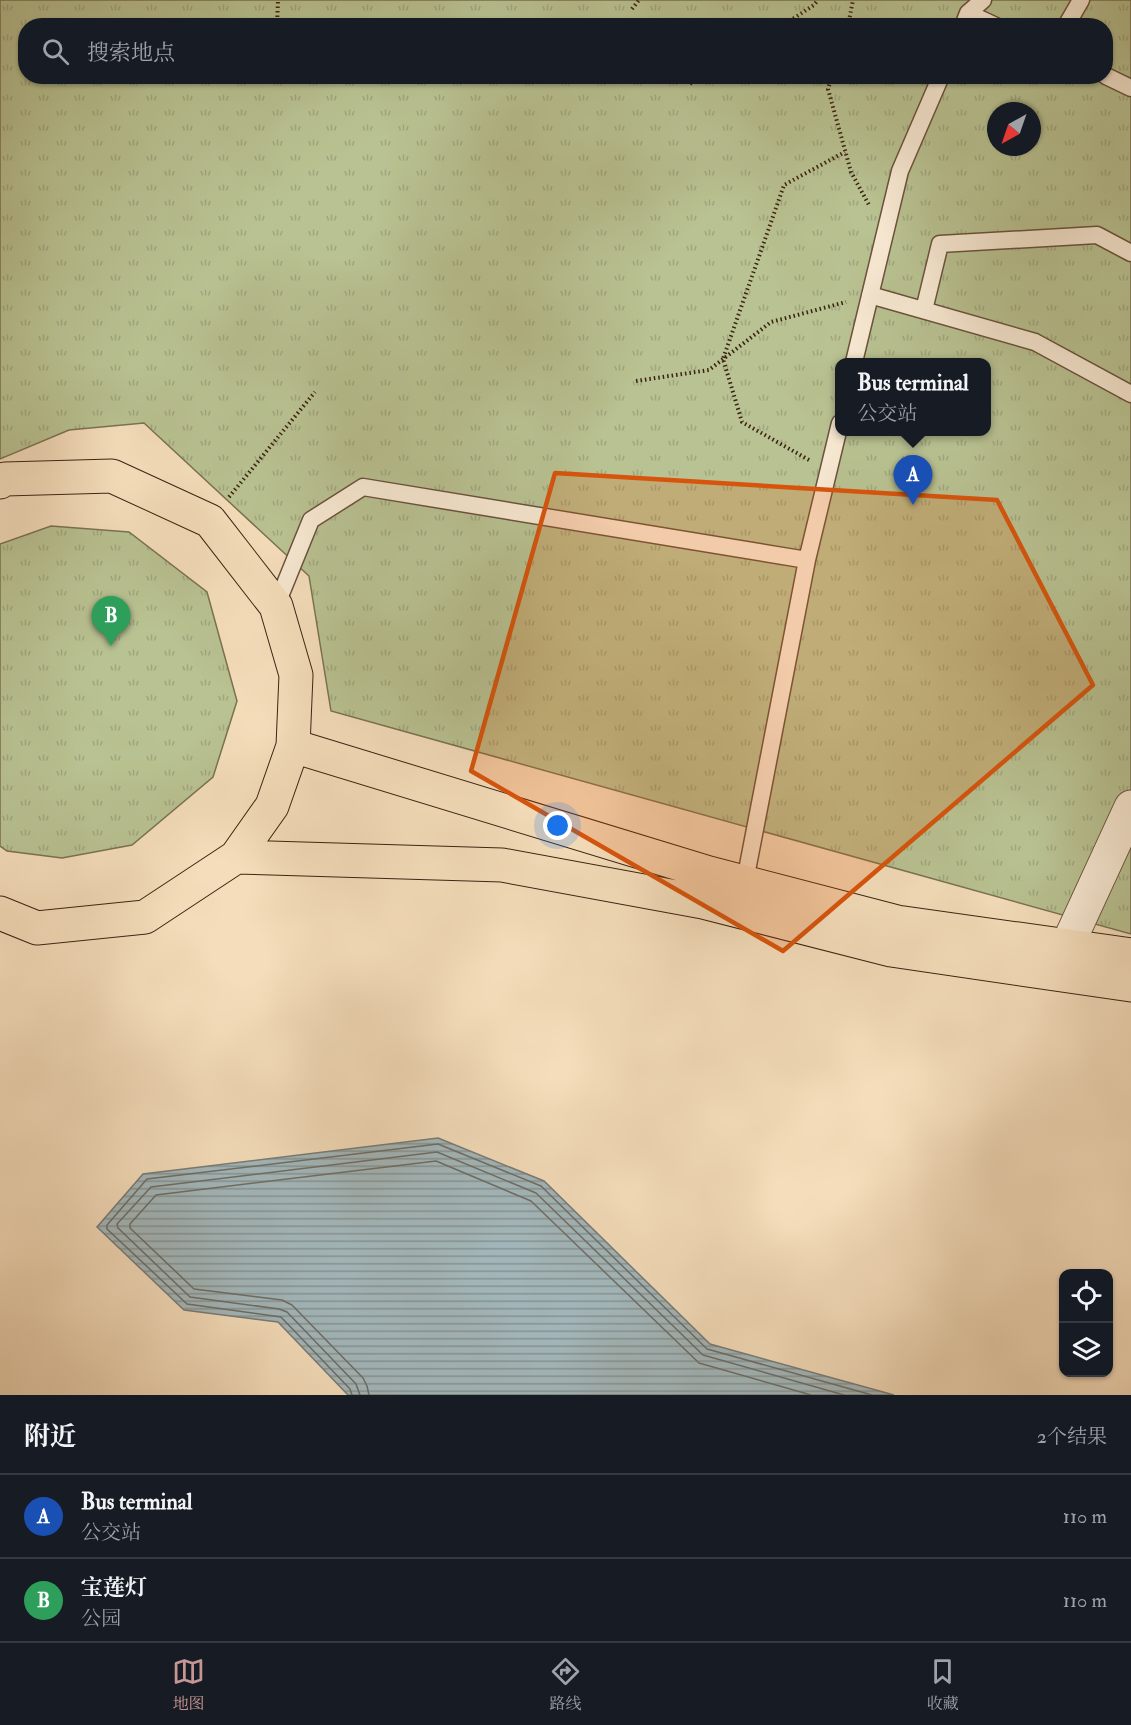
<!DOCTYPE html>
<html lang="zh">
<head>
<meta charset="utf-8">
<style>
	:root { --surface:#171b24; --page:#20242c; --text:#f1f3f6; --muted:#9ea1a6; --line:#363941; --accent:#c59692 }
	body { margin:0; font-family:"IM FELL Double Pica","Noto Serif SC",serif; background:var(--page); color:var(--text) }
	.controls { position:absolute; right:18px; bottom:18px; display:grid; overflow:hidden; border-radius:12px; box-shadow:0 2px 4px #0004 }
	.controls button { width:54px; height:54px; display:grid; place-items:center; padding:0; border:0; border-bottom:2px solid var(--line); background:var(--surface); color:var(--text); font:30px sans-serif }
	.compass { position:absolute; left:987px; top:102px; width:54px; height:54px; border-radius:50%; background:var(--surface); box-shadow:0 2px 4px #0004; rotate:220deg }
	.you { position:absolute; left:558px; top:826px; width:21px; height:21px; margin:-15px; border:4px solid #fff; border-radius:50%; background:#1a73e8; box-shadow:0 0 0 9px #1a73e833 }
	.badge { display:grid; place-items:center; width:39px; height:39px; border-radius:50%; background:var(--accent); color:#fff; font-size:20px; font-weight:700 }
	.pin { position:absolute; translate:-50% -50px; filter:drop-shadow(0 2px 3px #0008) }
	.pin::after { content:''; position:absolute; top:32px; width:21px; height:18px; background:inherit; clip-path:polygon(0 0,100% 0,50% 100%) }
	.popup { position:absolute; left:835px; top:358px; width:156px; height:78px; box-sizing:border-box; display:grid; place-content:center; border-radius:12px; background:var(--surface); filter:drop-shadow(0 2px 4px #0005); font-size:20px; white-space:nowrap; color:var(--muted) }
	.popup b { font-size:22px; color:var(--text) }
	.popup::after { content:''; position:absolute; left:50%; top:100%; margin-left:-12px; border:12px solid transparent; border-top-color:var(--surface) }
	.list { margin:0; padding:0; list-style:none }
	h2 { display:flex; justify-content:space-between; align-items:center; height:78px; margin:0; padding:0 24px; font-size:26px }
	h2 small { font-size:20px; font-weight:400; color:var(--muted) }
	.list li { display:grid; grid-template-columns:39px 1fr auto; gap:18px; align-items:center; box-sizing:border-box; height:84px; padding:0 24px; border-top:2px solid var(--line) }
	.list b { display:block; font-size:22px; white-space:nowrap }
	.list p { margin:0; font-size:20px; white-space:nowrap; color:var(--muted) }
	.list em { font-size:20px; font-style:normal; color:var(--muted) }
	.icon { flex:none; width:33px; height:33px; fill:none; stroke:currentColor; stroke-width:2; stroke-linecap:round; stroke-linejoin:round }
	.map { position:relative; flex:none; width:1131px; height:1395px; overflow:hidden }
	.search { position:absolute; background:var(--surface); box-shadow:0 2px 4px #0004; left:18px; right:18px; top:18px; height:66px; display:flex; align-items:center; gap:15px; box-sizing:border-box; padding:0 21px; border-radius:24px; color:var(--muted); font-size:22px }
	.sheet { height:246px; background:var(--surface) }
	nav { display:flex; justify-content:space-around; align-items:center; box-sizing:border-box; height:84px; border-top:2px solid var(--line); background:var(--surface); font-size:16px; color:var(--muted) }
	nav a { display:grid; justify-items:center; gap:3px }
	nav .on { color:var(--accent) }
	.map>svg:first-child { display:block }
	.park { fill:url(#park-tufts); stroke:#7a7252; stroke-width:1.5; fill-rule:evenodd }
	.water { fill:url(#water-rules); stroke:#797c78; stroke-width:1.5 }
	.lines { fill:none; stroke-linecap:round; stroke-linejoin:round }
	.shore { stroke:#6f6e66; stroke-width:1.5 }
	.service-casing { stroke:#6a523c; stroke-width:19 }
	.minor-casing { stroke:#6a523c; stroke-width:35 }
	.trunk-casing { stroke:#3b2311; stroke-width:35 }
	.path { stroke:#3b2311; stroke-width:4; stroke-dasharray:1.5 3; stroke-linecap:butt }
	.service { stroke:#f8e9d3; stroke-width:16 }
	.minor { stroke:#f8e9d3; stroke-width:33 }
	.trunk { stroke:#f5ddbb; stroke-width:33 }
	.marked { fill:#d7540c; fill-opacity:0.2; stroke:#d7540c; stroke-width:4.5; stroke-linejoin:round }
</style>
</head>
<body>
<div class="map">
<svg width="1131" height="1395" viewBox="0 0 1131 1395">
	<defs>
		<pattern id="park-tufts" width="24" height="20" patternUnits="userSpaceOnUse" patternTransform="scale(1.5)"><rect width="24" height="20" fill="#b9c292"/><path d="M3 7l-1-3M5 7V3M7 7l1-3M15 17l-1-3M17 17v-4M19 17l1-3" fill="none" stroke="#a0a67d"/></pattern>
		<pattern id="water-rules" width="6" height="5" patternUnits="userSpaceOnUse" patternTransform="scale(1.5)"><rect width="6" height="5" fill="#a3b8bc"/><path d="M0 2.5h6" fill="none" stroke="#869597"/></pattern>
	</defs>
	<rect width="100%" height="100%" fill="#f5ddbb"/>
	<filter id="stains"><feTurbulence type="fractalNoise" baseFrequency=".00333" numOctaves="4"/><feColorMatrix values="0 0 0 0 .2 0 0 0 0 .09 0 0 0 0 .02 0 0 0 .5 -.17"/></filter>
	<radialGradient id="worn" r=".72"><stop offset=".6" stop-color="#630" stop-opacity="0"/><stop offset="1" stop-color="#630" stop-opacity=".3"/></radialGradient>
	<!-- park -->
	<path class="park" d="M0 0H1131V934L331 711 309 576 144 423 69 430 0 459ZM26 26H1106V76H26ZM996 111H1032V147H996ZM840 362H986V432H840Z
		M51 526 129 532 207 592 237 701 213 777 132 845 62 858 7 851 0 846V544Z"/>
	<!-- water -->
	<path class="water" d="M438 1138 544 1181 710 1344 894 1395H348L278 1322 184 1310 97 1227 143 1174Z"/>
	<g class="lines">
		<!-- shore -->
		<path class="shore" d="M352 1395 350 1389 281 1317 187 1304 107 1229V1225L147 1179 438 1144 541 1186 707 1349 872 1395
			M360 1395 356 1384 287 1312 279 1309 190 1297 118 1228 117 1224 151 1187 437 1152 536 1193 703 1355 844 1395
			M369 1395 367 1386 363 1378 292 1305 282 1300 194 1289 130 1228V1224L156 1195 436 1161 531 1201 699 1363 811 1395"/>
		<defs>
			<path id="service" d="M968 13 996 26
				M963 26 968 13 983 0
				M1066 26 1081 0
				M1106 76 1131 88
				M870 295 1035 342 1131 394
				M924 310 940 244 1097 235 1131 253
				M854 362 900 171 941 76
				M276 606 311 520 363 487 807 560
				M744 886 807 560 840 423"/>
			<path id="minor" d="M1067 946 1131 807"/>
			<path id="trunk" d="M0 482 5 479 112 476 210 521 276 606 296 675 293 746 272 806 236 857 145 917 37 928 0 913
				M293 746 709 873 897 922 1131 955
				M236 857 502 865 703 902 891 950 1131 985"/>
		</defs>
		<!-- service casing -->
		<use href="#service" class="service-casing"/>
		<!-- minor casing -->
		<use href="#minor" class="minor-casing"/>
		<!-- trunk casing -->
		<use href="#trunk" class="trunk-casing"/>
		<!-- path -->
		<path class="path" d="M632 9 639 0
			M277 26 278 0
			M782 26 814 5 818 0
			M848 26 853 0
			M832 76 828 89 851 172 869 205
			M690 84 701 76
			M636 381 709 370 771 322 846 302
			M809 460 742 422 723 359 784 185 845 152
			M229 497 315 392"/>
		<!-- service -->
		<use href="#service" class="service"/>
		<!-- minor -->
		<use href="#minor" class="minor"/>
		<!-- trunk -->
		<use href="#trunk" class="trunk"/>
	</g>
	<!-- marked area -->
	<path class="marked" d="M555 473 997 500 1093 685 783 951 471 771Z"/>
	<rect width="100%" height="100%" filter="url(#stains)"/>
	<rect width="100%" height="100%" fill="url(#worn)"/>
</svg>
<div class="controls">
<button><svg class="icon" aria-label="locate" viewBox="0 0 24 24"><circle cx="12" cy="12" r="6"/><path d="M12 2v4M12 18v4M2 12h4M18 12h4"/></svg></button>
<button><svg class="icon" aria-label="layers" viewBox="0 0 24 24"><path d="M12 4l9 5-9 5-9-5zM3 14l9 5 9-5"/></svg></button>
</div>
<svg class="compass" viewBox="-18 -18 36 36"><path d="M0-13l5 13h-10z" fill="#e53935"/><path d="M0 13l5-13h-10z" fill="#9ea1a6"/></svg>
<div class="you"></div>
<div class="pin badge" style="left:913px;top:505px;background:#1a4fb4">A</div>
<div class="popup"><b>Bus terminal</b>公交站</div>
<div class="pin badge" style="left:111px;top:646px;background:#2e9e5b">B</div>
<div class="search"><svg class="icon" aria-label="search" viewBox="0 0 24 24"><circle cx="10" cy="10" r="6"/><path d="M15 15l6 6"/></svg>搜索地点</div>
</div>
<section class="sheet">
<h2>附近<small>2个结果</small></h2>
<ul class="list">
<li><span class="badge" style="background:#1a4fb4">A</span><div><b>Bus terminal</b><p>公交站</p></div><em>110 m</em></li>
<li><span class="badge" style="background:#2e9e5b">B</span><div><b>宝莲灯</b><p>公园</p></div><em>110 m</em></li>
</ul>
</section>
<nav>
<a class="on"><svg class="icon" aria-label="map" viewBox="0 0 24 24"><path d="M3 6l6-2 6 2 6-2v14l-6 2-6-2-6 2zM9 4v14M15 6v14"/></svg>地图</a>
<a><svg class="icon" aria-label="directions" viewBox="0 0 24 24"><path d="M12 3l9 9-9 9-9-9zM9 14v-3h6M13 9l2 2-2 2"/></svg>路线</a>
<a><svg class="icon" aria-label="saved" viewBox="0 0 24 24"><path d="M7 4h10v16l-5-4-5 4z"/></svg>收藏</a>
</nav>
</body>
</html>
